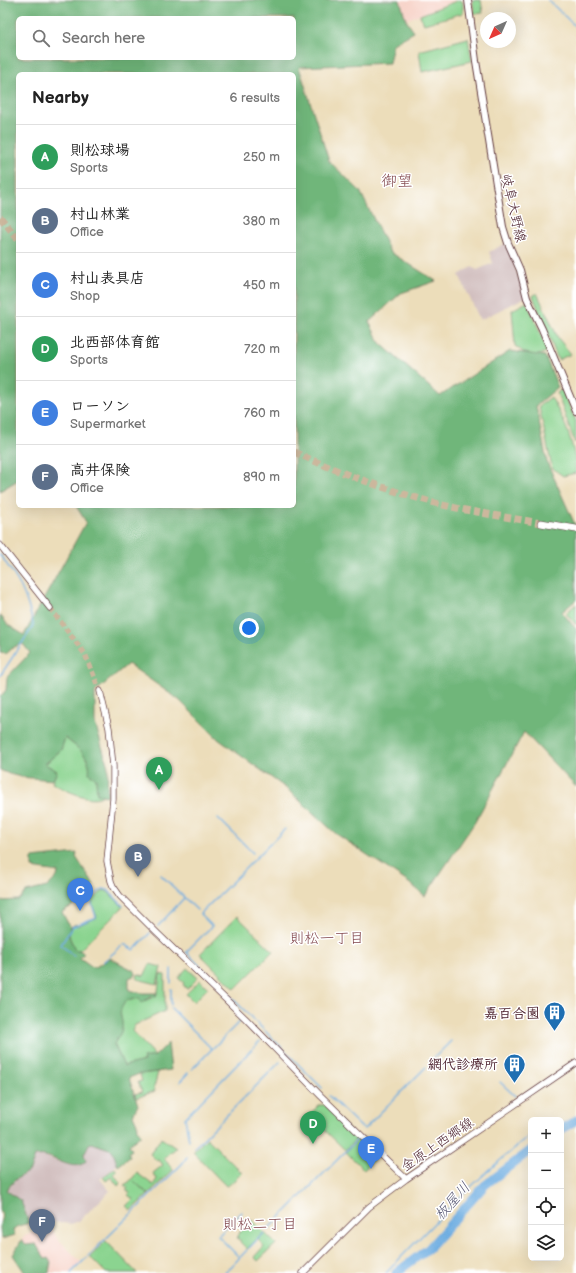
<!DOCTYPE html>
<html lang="en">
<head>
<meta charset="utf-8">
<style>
	:root { --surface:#fff; --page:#f2f2f2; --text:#222; --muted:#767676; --line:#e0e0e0; --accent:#db2777 }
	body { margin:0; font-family:"Balsamiq Sans","Klee One",sans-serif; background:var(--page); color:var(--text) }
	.controls { position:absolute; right:12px; bottom:12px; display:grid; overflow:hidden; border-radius:6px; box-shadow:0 4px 16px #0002 }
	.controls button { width:36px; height:36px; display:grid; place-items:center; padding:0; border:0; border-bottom:1px solid var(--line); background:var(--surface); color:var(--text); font:20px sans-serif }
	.compass { position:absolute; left:480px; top:12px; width:36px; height:36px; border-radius:50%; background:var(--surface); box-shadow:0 4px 16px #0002; rotate:225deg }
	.you { position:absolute; left:249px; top:628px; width:14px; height:14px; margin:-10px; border:3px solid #fff; border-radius:50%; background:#1a73e8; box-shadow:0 0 0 6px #1a73e833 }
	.badge { display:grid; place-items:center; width:26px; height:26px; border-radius:50%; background:var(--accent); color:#fff; font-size:13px; font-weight:700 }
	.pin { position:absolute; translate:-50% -33px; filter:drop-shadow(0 1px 2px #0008) }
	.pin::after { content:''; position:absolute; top:21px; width:14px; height:12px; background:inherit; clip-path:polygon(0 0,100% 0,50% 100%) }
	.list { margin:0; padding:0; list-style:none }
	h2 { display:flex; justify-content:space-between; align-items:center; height:52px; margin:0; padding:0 16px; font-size:17px }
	h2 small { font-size:13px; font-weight:400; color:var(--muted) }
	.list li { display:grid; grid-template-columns:26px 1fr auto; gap:12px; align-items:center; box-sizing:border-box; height:64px; padding:0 16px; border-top:1px solid var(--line) }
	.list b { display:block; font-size:15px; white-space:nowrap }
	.list p { margin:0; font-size:13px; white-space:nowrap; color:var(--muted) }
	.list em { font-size:13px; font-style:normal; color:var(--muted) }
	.icon { flex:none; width:22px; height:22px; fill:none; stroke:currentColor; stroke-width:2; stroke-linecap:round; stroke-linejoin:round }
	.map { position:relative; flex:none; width:576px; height:1273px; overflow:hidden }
	.search { position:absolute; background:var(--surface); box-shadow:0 4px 16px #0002; left:16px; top:16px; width:280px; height:44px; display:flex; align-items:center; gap:10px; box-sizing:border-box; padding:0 14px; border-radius:6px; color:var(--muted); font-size:15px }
	.panel { position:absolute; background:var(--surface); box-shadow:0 4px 16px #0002; left:16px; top:72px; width:280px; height:436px; border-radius:6px }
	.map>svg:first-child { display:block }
	.built { fill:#f7d1c6 }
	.industrial { fill:#d2bfbf }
	.green { fill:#8bd490; stroke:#6a7a5e }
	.forest { fill:#70b67a; stroke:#5d6a52; fill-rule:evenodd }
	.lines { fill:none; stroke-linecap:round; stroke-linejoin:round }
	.stream { stroke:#6eade1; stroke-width:1.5 }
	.river { stroke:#6eade1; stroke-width:9 }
	.secondary-tunnel { stroke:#ccb79d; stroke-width:5.5; stroke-dasharray:5.5 3; stroke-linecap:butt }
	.highway-tunnel { stroke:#ccb79d; stroke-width:7; stroke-dasharray:7 3.5; stroke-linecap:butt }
	.secondary-casing { stroke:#623c40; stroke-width:7 }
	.primary-casing { stroke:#623c40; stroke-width:8 }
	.highway-casing { stroke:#623c40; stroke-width:8 }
	.secondary { stroke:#fff; stroke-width:5.5 }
	.primary { stroke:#fff; stroke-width:6 }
	.highway { stroke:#fff; stroke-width:7 }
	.labels { text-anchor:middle; stroke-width:3; stroke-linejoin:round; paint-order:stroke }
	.street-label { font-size:14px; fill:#4a1f2b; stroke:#fff }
	.poi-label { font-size:14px; font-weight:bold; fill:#4a1f2b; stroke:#fff; text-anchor:end }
	.neighbourhood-label { font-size:15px; fill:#83494f; stroke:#fff }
	.water-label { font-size:15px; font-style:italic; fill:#585874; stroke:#fff }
	.quarter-label { font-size:16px; fill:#83494f; stroke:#fff }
</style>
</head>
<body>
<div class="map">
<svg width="576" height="1273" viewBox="0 0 576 1273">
	<rect width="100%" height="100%" fill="#fff"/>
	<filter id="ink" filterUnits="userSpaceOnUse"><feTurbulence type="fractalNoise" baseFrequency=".025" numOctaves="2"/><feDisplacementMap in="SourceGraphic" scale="8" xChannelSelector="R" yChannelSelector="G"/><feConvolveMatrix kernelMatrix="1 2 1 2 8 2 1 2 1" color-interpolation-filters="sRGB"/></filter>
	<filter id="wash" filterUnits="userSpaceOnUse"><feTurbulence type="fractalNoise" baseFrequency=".012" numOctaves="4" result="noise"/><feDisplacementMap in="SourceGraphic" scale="16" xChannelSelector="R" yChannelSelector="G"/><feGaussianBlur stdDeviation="0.9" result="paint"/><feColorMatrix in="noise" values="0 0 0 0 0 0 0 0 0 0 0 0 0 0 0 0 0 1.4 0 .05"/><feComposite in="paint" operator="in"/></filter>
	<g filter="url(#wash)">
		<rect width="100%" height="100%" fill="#ecddba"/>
		<!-- built -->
		<path class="built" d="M400 0H456L406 20Z
			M50 1227 56 1236V1237L81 1262 70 1273H49L51 1262 26 1245 21 1239 28 1234 42 1228Z"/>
		<!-- industrial -->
		<path class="industrial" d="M506 243 526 297 480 320 459 275 472 267 477 270 493 263 489 252Z
			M92 1143 112 1150 118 1164 100 1179 110 1191 79 1221 71 1224 52 1222 42 1223 31 1227 21 1201 6 1190 15 1180 30 1170 35 1156H44L68 1165 84 1154 89 1144Z"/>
		<!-- green -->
		<path class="green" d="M459 0H461L463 3V13L424 24 420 15Z
			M472 0H481L483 13 475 14Z
			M468 38 472 61 422 72 419 51Z
			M537 293 558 338 571 354 558 360 533 296Z
			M527 302 548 351 532 358 515 346 512 310Z
			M562 389 576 421V442L575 443 557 393Z
			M551 397C565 422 575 443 576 473L563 476 552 468 539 406Z
			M576 604V625L566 613Z
			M65 738 83 752 96 779 97 794 103 795C92 804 63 789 52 783L57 771 45 764 61 750Z
			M104 890 108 892 123 907 80 950H75L69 936 70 927 76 924 77 926 97 917 91 901Z
			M237 916 273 951 235 989 200 954Z
			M150 964 161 967 157 984 137 979 138 974 144 976Z
			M187 968 198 978 187 989 183 985 184 983 178 978Z
			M160 974 165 975V1011L135 1025 132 1031 155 1056 144 1058 145 1061 124 1066 114 1044 119 1034 121 1020 120 1008 126 1001 140 998 146 1000 156 996 158 991Z
			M200 980 208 988 194 1002 186 994Z
			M158 1072 154 1087 155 1091 136 1098 135 1094 142 1092 138 1082 142 1081 140 1074Z
			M319 1105H325L357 1138 345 1150 309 1115Z
			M161 1138 176 1148 164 1158 173 1170 148 1194 134 1181 148 1195 131 1210 126 1206 133 1199 128 1195 130 1193 126 1190 128 1188 124 1185 129 1182 137 1173 153 1185 157 1179 153 1173 163 1165 159 1160 157 1161 150 1154Z
			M207 1138 242 1173 229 1185 226 1186 193 1152Z
			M359 1139 377 1156 364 1170 346 1152Z
			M115 1168 117 1171 113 1174 121 1183 118 1186 111 1177 106 1181 103 1177Z
			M252 1220 264 1232 247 1249 240 1242 241 1241 237 1238 238 1236 237 1235Z
			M265 1233 276 1244 258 1261 254 1257 264 1246 258 1240Z
			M106 1241 137 1273H106L90 1257Z"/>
		<!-- forest -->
		<path class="forest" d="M0 0H400L406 20 414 32 393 44 389 63 299 67 329 161 360 191 390 252 436 281 401 293 369 322 380 343 440 396 510 351 545 356 558 387 536 406 547 462 576 527V600L562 612 576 629V787L524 732 475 822 425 896 412 885 335 833 287 789 218 739 179 700 128 664 95 692V723L108 767 107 796 97 794 96 779 89 773C92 757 77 747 65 738L61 750 45 764 57 771 53 780 21 777 9 774 0 770V697L6 690 7 677 30 653 23 644 14 647 6 654 0 653V615L8 625 24 635 86 522 76 506H294V74H18V480L0 491ZM18 18H294V58H18Z
			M77 853 76 857 94 885 72 906 62 912 70 927 69 936 75 950H79L84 953 80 958 94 968 110 958 135 971 136 975 129 978V990L143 993H156V996L150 997 142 1003 139 998 126 1001C115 1015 124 1016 122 1029 121 1034 116 1040 114 1044L124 1066 144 1061 143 1058 155 1056 168 1043 171 1070 139 1074 129 1078 138 1105 133 1115 138 1126 137 1129 141 1135 129 1145 132 1150 128 1153 130 1157 118 1166 112 1150 92 1143 89 1144 84 1154 86 1161C75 1173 57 1158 45 1156 42 1155 38 1156 35 1156L30 1170 15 1180 6 1190 21 1201 29 1223 16 1227 13 1230 15 1235 2 1239C0 1235 0 1229 0 1224 1 1219 3 1216 0 1210V901L19 900 26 892 47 887 57 877 58 872 32 868V858Z
			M22 1239 26 1245 36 1244 45 1259 48 1258 51 1262 49 1273H25L13 1255Z"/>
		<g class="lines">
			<!-- stream -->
			<path class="stream" d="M548 0 576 27
				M0 555C19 580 26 593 33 624L32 628 0 676
				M218 818 253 853
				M285 829 200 914 212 926 186 952 322 1088
				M161 875 197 910
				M158 926 184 898
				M74 956 61 945 72 927 96 917 90 898 103 889 108 890 123 906
				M103 962 124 944 134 950 150 933
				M171 983V969
				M171 1005V989
				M171 1008 212 1049
				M434 1058 451 1041
				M192 1069 241 1020
				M180 1082 188 1073
				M500 1082 515 1096
				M329 1096 362 1128
				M364 1129 426 1067
				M189 1140 185 1118 260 1041
				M195 1147 280 1062
				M269 1228 358 1139
				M249 1248 264 1233
				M239 1257 218 1236 242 1212
				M71 1273 182 1164 187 1157
				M225 1273 247 1250
				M386 1273C432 1225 478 1176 531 1135"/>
			<!-- river -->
			<path class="river" d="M561 1130 576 1120
				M396 1273 429 1248 485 1185 531 1150"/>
		</g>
	</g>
	<g filter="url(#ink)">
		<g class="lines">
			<!-- secondary-tunnel -->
			<path class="secondary-tunnel" d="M50 608 85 654 100 691"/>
			<!-- highway-tunnel -->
			<path class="highway-tunnel" d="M0 217 18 239
				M294 452C340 473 387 490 435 503 470 512 506 517 541 523"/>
			<defs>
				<path id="secondary" d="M0 545 50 608
					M100 691 109 728 113 766V799L107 861 111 881 113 886 120 896 157 933 246 1019 321 1096 406 1179
					M303 1273 369 1207 406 1179 576 1063"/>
				<path id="primary" d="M468 0 476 61 503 227 508 243 520 270 527 298 542 329 576 411"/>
				<path id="highway" d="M541 523 576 529"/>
			</defs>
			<!-- secondary casing -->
			<use href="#secondary" class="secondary-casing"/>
			<!-- primary casing -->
			<use href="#primary" class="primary-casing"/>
			<!-- highway casing -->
			<use href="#highway" class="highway-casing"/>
			<!-- secondary -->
			<use href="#secondary" class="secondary"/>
			<!-- primary -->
			<use href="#primary" class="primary"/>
			<!-- highway -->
			<use href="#highway" class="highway"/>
		</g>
	</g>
	<!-- icons -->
	<defs>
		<symbol id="building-pin" viewBox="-11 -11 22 30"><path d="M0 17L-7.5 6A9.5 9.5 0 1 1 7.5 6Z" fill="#1f6fb2" stroke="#fff"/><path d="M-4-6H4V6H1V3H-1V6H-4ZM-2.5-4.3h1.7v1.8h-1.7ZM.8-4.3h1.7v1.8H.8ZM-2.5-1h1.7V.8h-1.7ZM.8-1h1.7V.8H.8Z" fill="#fff"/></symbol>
	</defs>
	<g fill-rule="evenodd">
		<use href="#building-pin" x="542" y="1000" width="25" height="34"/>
		<use href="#building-pin" x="502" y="1052" width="25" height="34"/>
	</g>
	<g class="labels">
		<!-- street labels -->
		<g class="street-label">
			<text transform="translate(514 208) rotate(77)" y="5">岐阜大野線</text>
			<text transform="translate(437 1144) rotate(-34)" y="5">金原上西郷線</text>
		</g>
		<!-- poi labels -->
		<g class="poi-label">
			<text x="540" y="1018">嘉百合園</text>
			<text x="498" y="1069">網代診療所</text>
		</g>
		<!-- neighbourhood labels -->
		<g class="neighbourhood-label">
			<text x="327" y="943">則松一丁目</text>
			<text x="260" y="1229">則松二丁目</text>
		</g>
		<!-- water labels -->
		<g class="water-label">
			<text transform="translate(452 1201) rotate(-48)" y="5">板屋川</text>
		</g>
		<!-- quarter labels -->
		<g class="quarter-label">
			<text x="397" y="186">御望</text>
		</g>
	</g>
</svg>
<div class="controls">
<button>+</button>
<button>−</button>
<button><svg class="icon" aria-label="locate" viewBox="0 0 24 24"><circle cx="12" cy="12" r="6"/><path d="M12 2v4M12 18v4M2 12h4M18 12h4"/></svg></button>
<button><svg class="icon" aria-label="layers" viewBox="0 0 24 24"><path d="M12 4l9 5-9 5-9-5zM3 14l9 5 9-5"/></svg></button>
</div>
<svg class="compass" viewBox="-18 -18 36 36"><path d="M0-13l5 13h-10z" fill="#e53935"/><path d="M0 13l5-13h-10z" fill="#767676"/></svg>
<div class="you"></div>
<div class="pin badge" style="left:159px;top:790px;background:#2e9e5b">A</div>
<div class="pin badge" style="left:138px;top:877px;background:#5c6f8a">B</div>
<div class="pin badge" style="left:80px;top:911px;background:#3f7fe0">C</div>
<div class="pin badge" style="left:313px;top:1144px;background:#2e9e5b">D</div>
<div class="pin badge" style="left:371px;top:1169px;background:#3f7fe0">E</div>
<div class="pin badge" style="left:42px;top:1242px;background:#5c6f8a">F</div>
<div class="search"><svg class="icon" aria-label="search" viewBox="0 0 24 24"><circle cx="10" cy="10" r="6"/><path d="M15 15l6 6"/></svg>Search here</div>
<section class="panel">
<h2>Nearby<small>6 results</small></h2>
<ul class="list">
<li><span class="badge" style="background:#2e9e5b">A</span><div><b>則松球場</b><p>Sports</p></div><em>250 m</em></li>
<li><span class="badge" style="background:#5c6f8a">B</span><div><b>村山林業</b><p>Office</p></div><em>380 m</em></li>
<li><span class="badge" style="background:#3f7fe0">C</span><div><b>村山表具店</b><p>Shop</p></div><em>450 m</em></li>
<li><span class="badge" style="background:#2e9e5b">D</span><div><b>北西部体育館</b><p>Sports</p></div><em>720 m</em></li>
<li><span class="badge" style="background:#3f7fe0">E</span><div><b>ローソン</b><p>Supermarket</p></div><em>760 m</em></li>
<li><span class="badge" style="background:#5c6f8a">F</span><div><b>高井保険</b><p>Office</p></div><em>890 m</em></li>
</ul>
</section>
</div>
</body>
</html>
